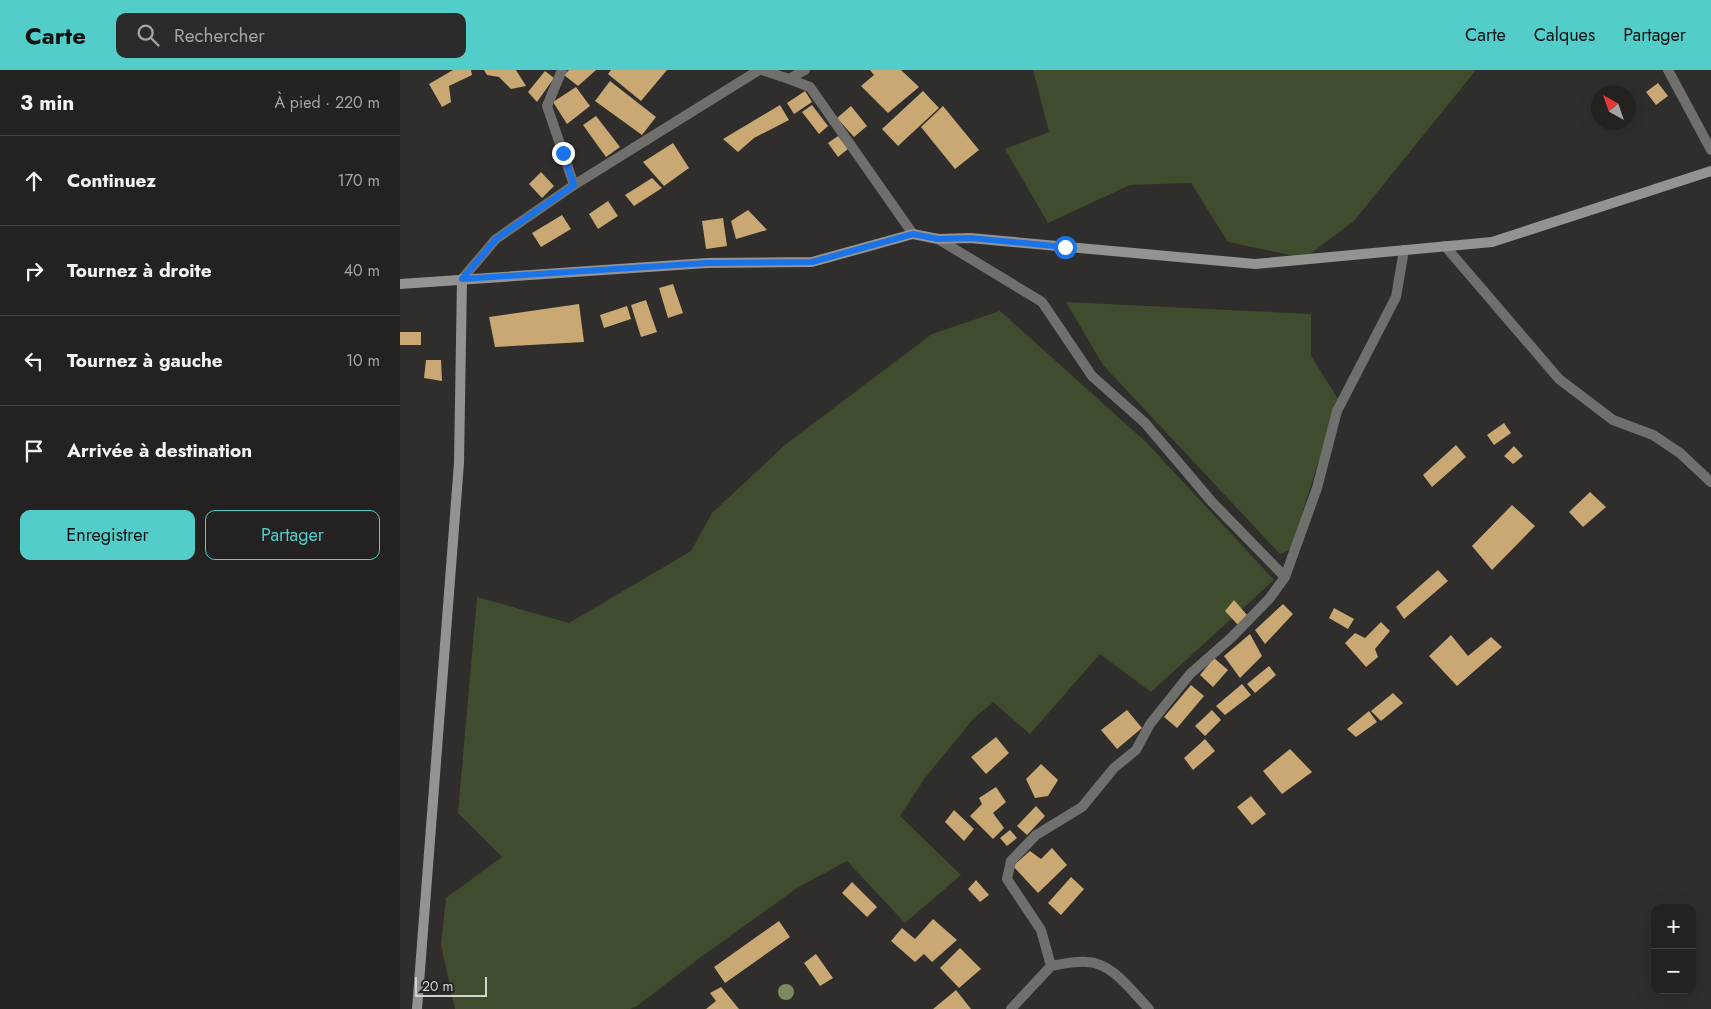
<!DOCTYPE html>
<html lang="fr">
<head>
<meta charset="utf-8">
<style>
	:root { --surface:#232221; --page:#2b2a2a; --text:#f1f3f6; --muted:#a3a4a5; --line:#403f3f; --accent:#53cdc9 }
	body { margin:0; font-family:Jost,sans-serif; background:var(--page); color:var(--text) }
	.controls { position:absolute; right:15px; bottom:15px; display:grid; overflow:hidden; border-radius:10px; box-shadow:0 5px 20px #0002 }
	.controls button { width:45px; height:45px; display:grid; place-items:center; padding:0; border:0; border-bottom:1px solid var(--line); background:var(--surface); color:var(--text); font:25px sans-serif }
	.compass { position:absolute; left:1191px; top:15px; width:45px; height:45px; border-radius:50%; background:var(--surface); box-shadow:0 5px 20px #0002; rotate:320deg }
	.scale { position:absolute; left:15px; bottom:12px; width:72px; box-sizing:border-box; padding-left:5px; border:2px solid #d3d2d1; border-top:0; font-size:14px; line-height:18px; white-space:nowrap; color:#d3d2d1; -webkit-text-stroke:4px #262422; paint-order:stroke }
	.stop { position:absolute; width:15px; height:15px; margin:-11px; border:4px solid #1a73e8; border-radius:50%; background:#fff }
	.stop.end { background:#1a73e8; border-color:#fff; box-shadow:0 1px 5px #0008 }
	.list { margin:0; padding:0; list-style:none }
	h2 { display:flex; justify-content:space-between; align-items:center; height:65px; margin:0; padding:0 20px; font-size:21px }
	h2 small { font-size:16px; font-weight:400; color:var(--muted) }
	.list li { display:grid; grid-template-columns:32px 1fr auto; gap:15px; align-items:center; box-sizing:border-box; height:90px; padding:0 20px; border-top:1px solid var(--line) }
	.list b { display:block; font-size:19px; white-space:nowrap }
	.list em { font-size:16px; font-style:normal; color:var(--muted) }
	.actions { display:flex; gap:10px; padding:15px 20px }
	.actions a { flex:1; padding:11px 0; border:1px solid var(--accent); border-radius:10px; text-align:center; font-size:18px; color:var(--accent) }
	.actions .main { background:var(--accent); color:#111 }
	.icon { flex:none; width:28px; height:28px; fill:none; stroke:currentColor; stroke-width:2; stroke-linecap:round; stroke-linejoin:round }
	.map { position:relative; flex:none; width:1311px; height:939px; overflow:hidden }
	header { display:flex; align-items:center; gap:30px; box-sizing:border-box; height:70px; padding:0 25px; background:var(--accent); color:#111 }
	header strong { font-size:24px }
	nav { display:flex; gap:28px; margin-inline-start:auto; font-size:18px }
	.search { width:350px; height:45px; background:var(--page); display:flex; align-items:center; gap:12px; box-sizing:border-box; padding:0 18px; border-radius:10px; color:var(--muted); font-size:19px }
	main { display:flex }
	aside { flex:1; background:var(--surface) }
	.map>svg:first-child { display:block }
	.green { fill:#3f4c2d }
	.building { fill:#c9a873 }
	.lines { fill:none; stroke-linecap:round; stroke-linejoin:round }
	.street { stroke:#6f6f6e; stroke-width:10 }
	.secondary { stroke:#939492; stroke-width:10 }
	.tree { fill:#798b5f }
	.route { stroke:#1a73e8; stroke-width:6 }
</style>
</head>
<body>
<header>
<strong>Carte</strong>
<div class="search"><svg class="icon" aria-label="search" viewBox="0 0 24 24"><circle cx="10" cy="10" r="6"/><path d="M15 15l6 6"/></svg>Rechercher</div>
<nav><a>Carte</a><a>Calques</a><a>Partager</a></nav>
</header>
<main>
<aside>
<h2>3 min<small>À pied · 220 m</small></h2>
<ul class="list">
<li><svg class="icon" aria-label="ahead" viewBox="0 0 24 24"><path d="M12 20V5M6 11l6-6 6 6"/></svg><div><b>Continuez</b></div><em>170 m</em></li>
<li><svg class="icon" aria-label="right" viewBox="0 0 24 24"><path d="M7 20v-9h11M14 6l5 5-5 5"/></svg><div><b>Tournez à droite</b></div><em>40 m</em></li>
<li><svg class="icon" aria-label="left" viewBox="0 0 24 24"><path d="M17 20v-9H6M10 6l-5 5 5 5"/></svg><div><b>Tournez à gauche</b></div><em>10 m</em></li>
<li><svg class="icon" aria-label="arrive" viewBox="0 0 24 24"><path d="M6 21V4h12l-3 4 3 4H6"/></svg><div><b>Arrivée à destination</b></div></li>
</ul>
<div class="actions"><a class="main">Enregistrer</a><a>Partager</a></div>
</aside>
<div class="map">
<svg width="1311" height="939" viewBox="0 0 1311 939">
	<rect width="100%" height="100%" fill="#2f2e2c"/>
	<!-- green -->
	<path class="green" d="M633 0H1076L954 151 905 188 828 172 791 113 730 115 648 153 605 79 649 62Z
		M666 232 911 244V286L938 329 891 479 880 484 703 295Z
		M600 241 747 373 874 510 751 622 700 584 630 664 593 632 573 649 525 708 500 746 561 805 505 853 447 791 397 818 301 887 237 936 230 939H55L41 875 46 828 102 787 58 743 77 527 169 553 291 481 312 443 386 374 532 264Z"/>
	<!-- building -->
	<path class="building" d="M53 0H71L72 5 49 16 51 32 42 37 29 14Z
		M84 0H116L126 16 111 19 99 7 87 5Z
		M169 0H196L178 16 164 5Z
		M211 0H267L241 31 208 4Z
		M470 0H501L519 17 488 43 461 16 474 5Z
		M145 1 154 8 137 32 128 22Z
		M210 11 256 47 242 65 195 31Z
		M1258 13 1268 26 1256 35 1246 22Z
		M176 17 190 36 167 54 153 32Z
		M405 21 412 32 394 44 387 33Z
		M523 21 539 38 498 76 482 59Z
		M380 35 389 50 354 68 338 82 323 69Z
		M412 35 428 56 419 64 402 42Z
		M451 36 467 56 454 67 437 48Z
		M543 36 579 80 555 99 521 57Z
		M196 46 220 77 206 87 183 55Z
		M438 66 448 79 438 87 428 73Z
		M273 73 289 98 264 116 243 92Z
		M141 102 154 116 142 128 129 114Z
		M252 108 262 118 234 136 225 125Z
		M208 131 218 146 198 159 189 144Z
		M348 140 367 160 336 169 331 151Z
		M162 145 171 159 141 177 132 163Z
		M323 148 327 176 306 179 302 151Z
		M273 214 283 243 268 248 259 218Z
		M246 230 257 262 241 267 231 235Z
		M179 234 184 272 95 277 89 247Z
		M227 236 231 249 204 258 200 245Z
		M0 262H21V275H0Z
		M26 290H41L42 311 24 308Z
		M1104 353 1111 363 1094 375 1087 365Z
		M1056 375 1066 387 1032 417 1023 405Z
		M1114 376 1123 386 1113 394 1104 386Z
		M1190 422 1206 437 1183 457 1169 442Z
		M1112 435 1135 456 1092 500 1072 476Z
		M1038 500 1048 511 1004 549 996 537Z
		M834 530 847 545 838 555 825 541Z
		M883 534 893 544 865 574 855 560Z
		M934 538 954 549 948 559 929 548Z
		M981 552 990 561 975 579 978 587 966 597 945 573 955 563 965 568Z
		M850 564 862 586 840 608 824 586Z
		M1051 565 1068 586 1091 567 1102 577 1057 616 1029 586Z
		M814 588 828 600 813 617 800 605Z
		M869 596 876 605 855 623 847 614Z
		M842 614 851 625 825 645 816 636Z
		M791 615 804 626 777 658 764 647Z
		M993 623 1003 633 981 651 971 641Z
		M727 640 742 658 717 679 701 660Z
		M812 640 821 650 805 666 795 656Z
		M969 641 977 652 956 667 947 659Z
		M596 667 609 683 586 704 571 687Z
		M805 669 815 681 793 700 784 688Z
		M890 679 912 702 882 724 863 701Z
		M641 694 658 710 648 726 635 728 626 709Z
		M596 717 606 732 593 743 604 758 593 769 570 746 582 734 579 728Z
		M851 726 866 744 852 755 837 737Z
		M636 736 645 746 627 765 617 756Z
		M554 740 574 759 564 771 545 752Z
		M610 760 617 768 607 776 600 768Z
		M652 778 667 795 638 823 613 796 630 781 641 789Z
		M671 807 684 819 661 845 648 833Z
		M576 810 589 825 580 832 568 819Z
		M452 812 477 837 467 847 442 823Z
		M533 849 557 870 532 892 524 884 515 892 491 871 502 858 515 869Z
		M379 851 390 867 325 913 314 897Z
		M560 878 581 899 559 918 540 898Z
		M416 884 433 908 420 916 404 893Z
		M321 917 339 939H306L316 931 310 923Z
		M556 920 571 939H533Z"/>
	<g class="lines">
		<!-- street -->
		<path class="street" d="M162 0 147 36 174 115
			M362 0 389 9 405 0
			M1268 0 1311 80
			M389 9 410 17 513 164
			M538 169 642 232 692 306 745 353 812 432 885 507
			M1045 176 1159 309 1213 350 1253 365 1280 383 1311 412
			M62 209 96 169 174 115 359 0
			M651 896C662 894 675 891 687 892 712 892 733 923 749 939
			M611 939 651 896 641 860 607 809 611 791 636 765 682 737 714 698 736 680 750 654 790 604 832 567 869 529 885 507 917 418 937 341 996 227 1004 180"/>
		<!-- secondary -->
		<path class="secondary" d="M0 214 307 193 412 192 513 164 538 169 570 168 855 194 1092 172 1311 101
			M17 939 59 393 62 209"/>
	</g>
	<!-- trees -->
	<circle class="tree" cx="386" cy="922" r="8"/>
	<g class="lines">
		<!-- route -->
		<path class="route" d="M163 83 174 115 96 169 62 209 307 193 412 192 513 164 538 169 570 168 665 177"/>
	</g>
</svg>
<div class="controls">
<button>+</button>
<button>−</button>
</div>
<svg class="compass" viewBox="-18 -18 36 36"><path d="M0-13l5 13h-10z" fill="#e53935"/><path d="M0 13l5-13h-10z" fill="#a3a4a5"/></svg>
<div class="scale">20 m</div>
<div class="stop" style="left:665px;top:177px"></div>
<div class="stop end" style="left:163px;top:83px"></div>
</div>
</main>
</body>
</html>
